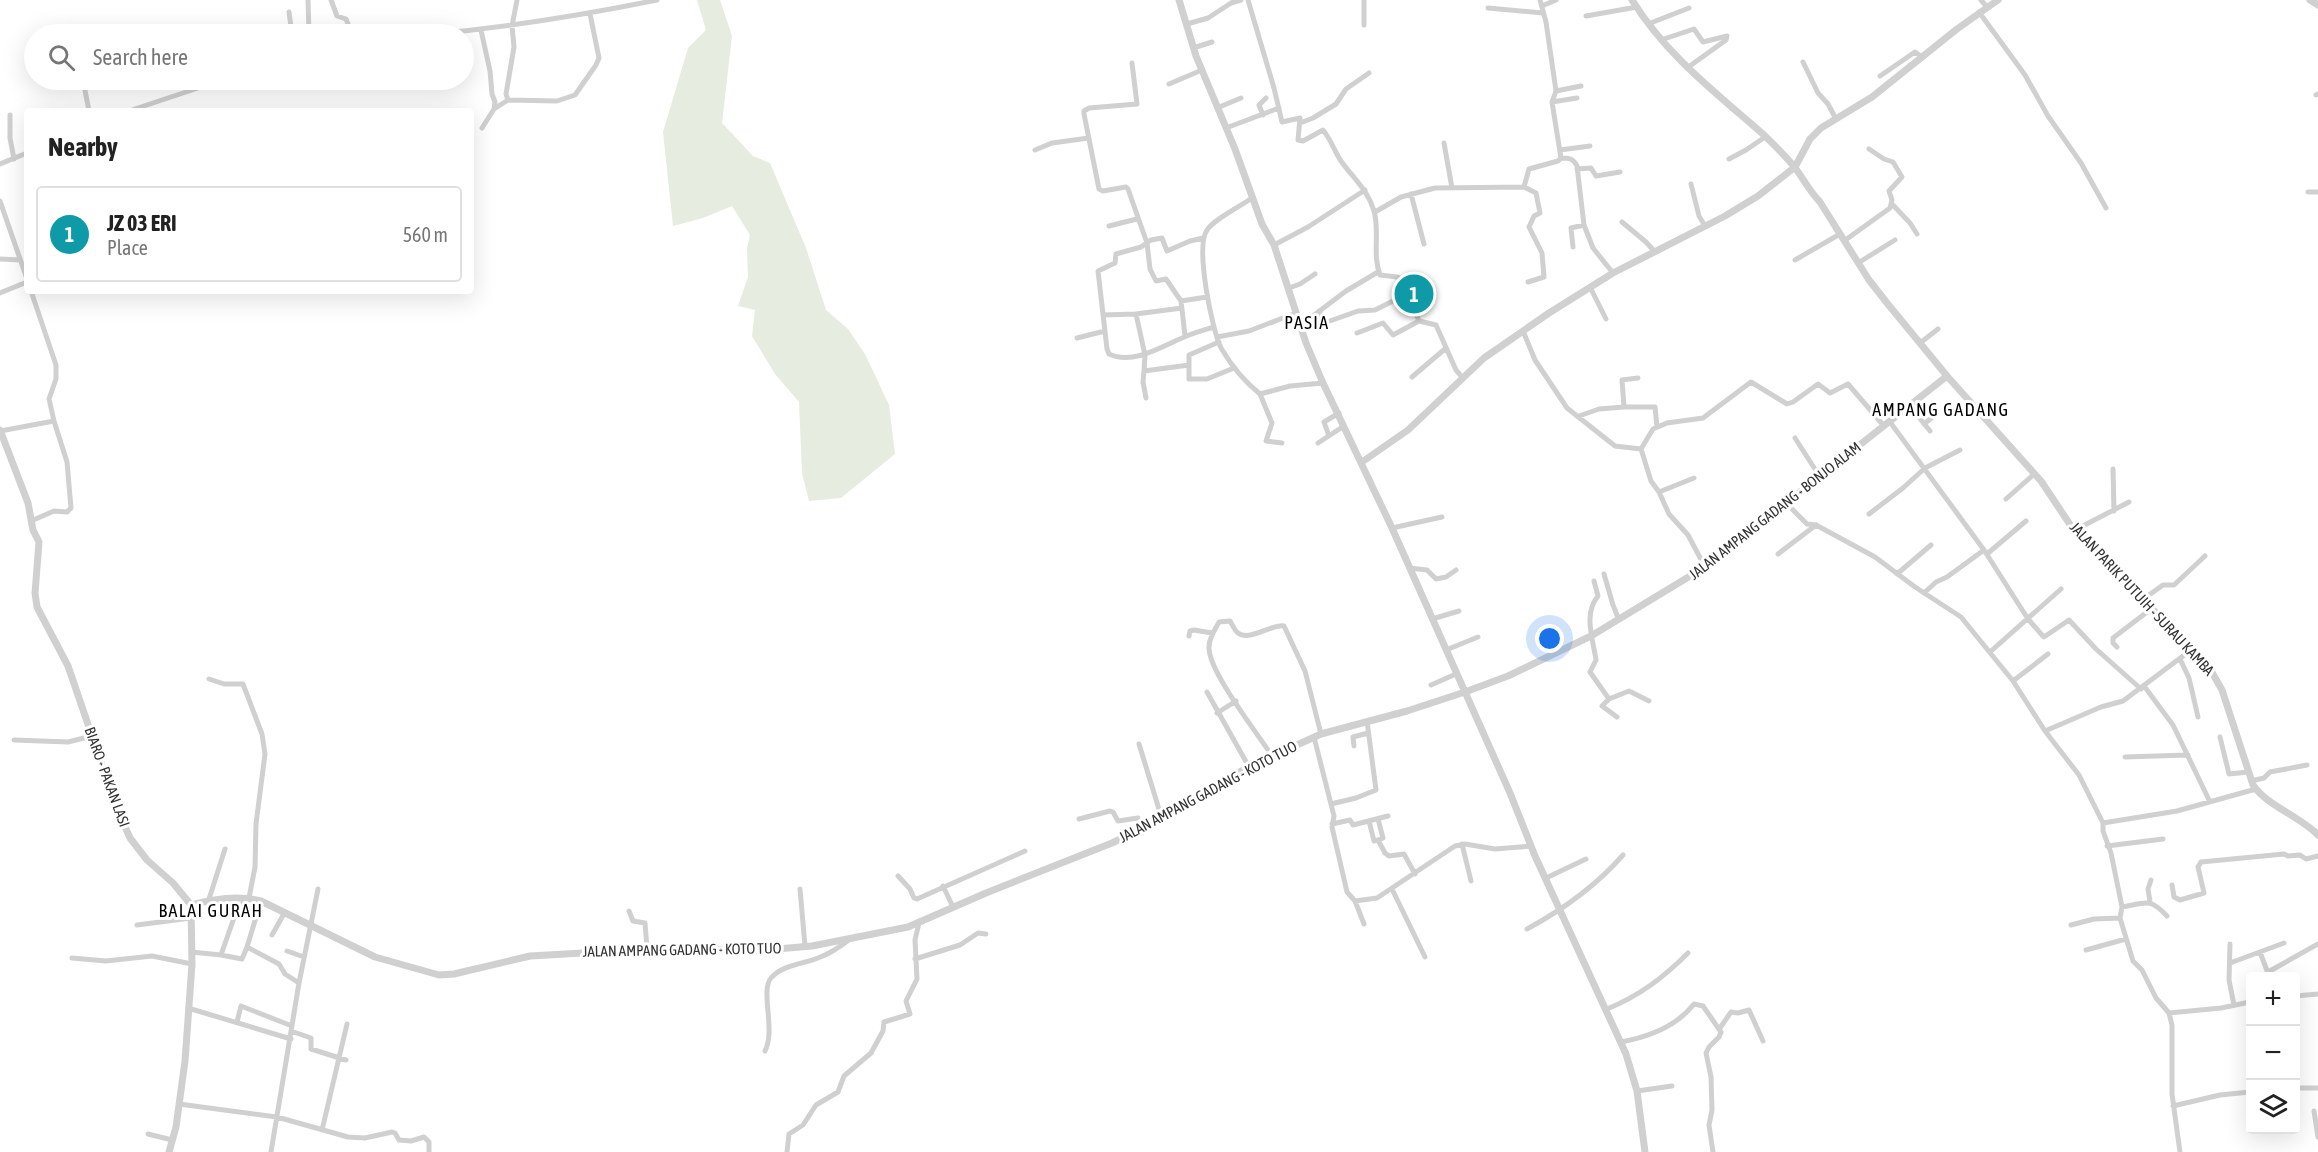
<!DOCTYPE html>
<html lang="en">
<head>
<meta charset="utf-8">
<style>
	:root { --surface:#fff; --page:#f2f2f2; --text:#222; --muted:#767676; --line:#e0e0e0; --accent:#e63946 }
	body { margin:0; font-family:"Asap Condensed",sans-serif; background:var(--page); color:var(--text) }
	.controls { position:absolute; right:18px; bottom:18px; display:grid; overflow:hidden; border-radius:6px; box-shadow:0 6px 24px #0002 }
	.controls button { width:54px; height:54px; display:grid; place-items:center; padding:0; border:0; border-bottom:2px solid var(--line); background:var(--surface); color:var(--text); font:30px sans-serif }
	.you { position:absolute; left:1550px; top:639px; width:21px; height:21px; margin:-15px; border:4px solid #fff; border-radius:50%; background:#1a73e8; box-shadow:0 0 0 9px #1a73e833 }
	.badge { display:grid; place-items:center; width:39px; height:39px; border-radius:50%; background:var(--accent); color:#fff; font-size:20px; font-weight:700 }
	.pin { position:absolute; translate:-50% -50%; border:3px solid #fff; box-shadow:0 2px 6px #0006 }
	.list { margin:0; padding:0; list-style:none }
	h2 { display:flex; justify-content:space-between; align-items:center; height:78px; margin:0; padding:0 24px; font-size:26px }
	h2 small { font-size:20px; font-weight:400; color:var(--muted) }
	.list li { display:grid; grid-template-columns:39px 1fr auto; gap:18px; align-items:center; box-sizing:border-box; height:96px; margin:0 12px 12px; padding:0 12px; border:2px solid var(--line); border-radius:6px }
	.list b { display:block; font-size:22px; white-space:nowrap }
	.list p { margin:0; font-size:20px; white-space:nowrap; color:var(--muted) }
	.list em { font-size:20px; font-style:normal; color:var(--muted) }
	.icon { flex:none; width:33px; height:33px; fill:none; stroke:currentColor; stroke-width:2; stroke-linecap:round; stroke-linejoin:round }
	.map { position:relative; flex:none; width:2318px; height:1152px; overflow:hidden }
	.search { position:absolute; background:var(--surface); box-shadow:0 6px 24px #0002; left:24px; top:24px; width:450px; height:66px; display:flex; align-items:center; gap:15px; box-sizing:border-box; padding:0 21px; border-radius:33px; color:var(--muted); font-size:22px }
	.panel { position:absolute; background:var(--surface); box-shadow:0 6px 24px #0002; left:24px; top:108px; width:450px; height:186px; border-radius:6px }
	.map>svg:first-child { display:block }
	.green { fill:#e6ecdf }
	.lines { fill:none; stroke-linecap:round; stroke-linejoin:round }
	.minor { stroke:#d0d0d0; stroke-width:5 }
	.tertiary { stroke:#d0d0d0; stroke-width:7 }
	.labels { text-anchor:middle; stroke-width:6; stroke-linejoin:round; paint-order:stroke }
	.street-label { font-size:15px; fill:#333; stroke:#fff }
	.quarter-label { font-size:18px; letter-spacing:1.5px; fill:#000; stroke:#fff }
</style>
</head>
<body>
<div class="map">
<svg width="2318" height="1152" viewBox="0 0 2318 1152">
	<rect width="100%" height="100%" fill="#fff"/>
	<!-- green -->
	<path class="green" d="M697 0H720L732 36 722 123 753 156 770 163 806 248 826 310 848 329 865 354 889 405 895 454 841 498 809 501 802 473 799 402 775 374 752 336 755 310 738 306 748 277 747 248 750 235 732 206 703 218 673 226 663 132 688 48 706 30Z"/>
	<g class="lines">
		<!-- minor -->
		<path class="minor" d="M308 0 309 34
			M331 0 337 16 346 19 352 34
			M517 0 512 26 514 47 506 94 508 100 557 101 575 95 596 65 599 58 590 14
			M1248 0 1274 88 1282 122 1300 118 1298 140 1303 141 1323 130C1332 141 1334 151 1341 161 1353 178 1368 190 1374 211 1380 232 1372 254 1380 275L1397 277 1402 279 1419 321 1436 325 1456 370 1462 377
			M1364 0V25
			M1540 0 1546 22 1556 91 1552 102 1561 158
			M1981 0 1987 7
			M1542 6 1556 0
			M1488 8 1543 13
			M289 12 292 34
			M1979 12 2025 75 2048 116 2081 163 2106 208
			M1586 16 1637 7
			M1187 24 1208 18 1231 3 1241 0
			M1648 24 1689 8
			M481 30 490 71 492 94 495 102 494 109 482 128
			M433 34C509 27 583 15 657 0
			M1661 40 1694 29 1703 42 1727 36
			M1193 48 1212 42
			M1803 62 1818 93 1828 104 1836 119
			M1132 63 1137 104 1089 108 1084 111V114L1099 189 1103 191 1126 187 1128 189 1147 243 1150 269 1156 281 1166 279 1181 301 1185 336
			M1687 68 1726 40 1727 36
			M1880 76 1915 52 1922 57
			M83 80 89 111
			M1169 84 1202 70
			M1556 91 1581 86
			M2316 95 2318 94
			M1552 102 1577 98
			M1217 108 1241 98
			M494 109 508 100
			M129 111 222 80
			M10 115V138L14 159
			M1263 115 1259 105 1266 98
			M1300 123 1313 118 1336 104 1346 89 1369 73
			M1226 128 1279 108
			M1444 143 1452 188
			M1035 150 1052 143 1089 138
			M1560 150 1590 146
			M1729 159 1746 150 1765 137
			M0 164 27 153
			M1577 169 1591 168 1596 176 1620 172
			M1691 184 1699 216 1705 226
			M1524 187 1536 193 1540 213 1534 216 1529 227 1542 253 1544 277 1528 282
			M2308 192H2318
			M1411 194 1424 244
			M1252 198C1241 206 1214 219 1207 230 1195 247 1212 330 1221 348 1231 365 1245 382 1260 394L1290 386 1323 383
			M0 201 27 279
			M1892 204 1910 223 1917 234
			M1375 212 1401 197 1435 188 1524 187 1529 169 1558 161 1561 158C1569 158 1573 158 1577 166L1584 225 1593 248 1613 273
			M1622 222 1646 242 1655 252
			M1109 226 1137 219
			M1203 238 1190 241 1167 251 1162 238 1151 240 1141 247 1116 254 1115 263 1098 271 1107 349 1109 354C1133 365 1161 347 1182 338 1193 333 1204 330 1214 327
			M1844 241 1890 208 1892 200 1889 191 1902 177 1893 162 1884 159 1869 149
			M1274 245 1308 227 1365 190
			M1573 247 1571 228 1584 225
			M0 259 20 260
			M1795 260 1840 234
			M1858 263 1895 240
			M1590 287 1606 319
			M1289 288 1300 284 1315 274
			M0 293 27 282
			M1181 301 1207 297
			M1319 311 1323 320 1327 322 1358 311 1375 310 1407 294
			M1136 314 1145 355 1144 371 1189 365
			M1103 315 1136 314 1182 308
			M1301 325 1346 291 1378 272
			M1523 331 1535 360 1567 408 1615 446 1641 449 1651 481 1659 492 1669 514 1688 535 1705 567
			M1357 333 1383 323 1393 335 1419 321
			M1217 337 1249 331 1296 313
			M1077 338 1105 331
			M1219 342 1189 355V379H1207L1234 368
			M1920 343 1938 329
			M1144 371 1143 382 1146 398
			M1412 377 1446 348
			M1260 394 1272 423 1266 441 1282 443
			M1910 406 1930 431
			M1624 407H1655L1657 427
			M1579 416 1599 409 1624 407 1622 380 1638 378
			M1890 422 1984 550 2028 619 2042 635 2044 637 2069 620 2096 649 2141 689
			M1924 424 1935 415
			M0 431 54 421 49 399 56 379V365L31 291
			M1329 436 1324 422 1339 413
			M1795 438 1820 477
			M1318 443 1344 426
			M1641 449 1653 429 1667 423 1703 418 1751 382 1787 404 1793 402 1818 384 1830 393 1848 384 1884 426
			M2113 469 2114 511
			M1659 492 1694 478
			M2006 499 2033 475
			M1787 504 1807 524 1816 525 1875 557 1915 587 1961 617 2013 681 2045 731 2079 775 2103 823V831L2111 853 2122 907 2120 918 2133 961 2142 970 2156 998 2169 1013 2172 1025V1094L2180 1152
			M1869 514 1903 488 1925 468 1960 450
			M31 521 54 511 67 512 71 508 67 462 54 421
			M1392 528 1442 517
			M2075 530 2129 502
			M1778 554 1816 525
			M1987 554 2026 521
			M1409 568 1427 570 1436 579 1446 577 1456 570
			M1604 574 1613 605 1619 620
			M1897 574 1931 545
			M1594 581 1598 596C1583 614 1593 639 1596 660L1590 672 1609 699 1629 691 1649 701
			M1924 593 1936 582 1947 577 1984 550
			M2142 600 2163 585H2174L2205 556
			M1432 619 1459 611
			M1189 636 1190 631 1194 630 1212 633
			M2117 647 2113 643V638L2151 609
			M1446 650 1478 637
			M1990 652 2061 589
			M2180 659 2189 678 2198 717
			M209 679 224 684H243L262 734 265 754 256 824 255 867 249 898
			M2013 681 2048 654
			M1431 685 1456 674
			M2144 686 2173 725 2210 802
			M1207 692 1249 767
			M1609 699 1602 706 1617 717
			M1217 713 1236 701
			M2045 731 2101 707 2123 701 2191 650
			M1314 737 1334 816 1332 827 1347 892 1355 901 1377 898 1455 846 1465 844 1495 849 1531 846
			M2220 737 2229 774 2248 772
			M14 740 68 742 92 736
			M1139 744 1162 819
			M1354 746 1353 737 1368 733
			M1272 756C1258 734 1208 671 1209 647 1209 637 1215 630 1219 622L1230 621C1232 624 1235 631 1238 633 1250 642 1273 623 1284 626L1305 671 1321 734
			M2125 757 2188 755
			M2251 781 2264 778 2270 772 2307 765
			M1331 804 1356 798 1376 790 1367 721
			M1079 819 1110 811 1113 812 1118 821 1138 818 1143 829
			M1378 819 1383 838 1378 840
			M1369 821 1374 841 1378 840 1385 853 1389 856 1404 854 1415 874
			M2103 823 2177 811 2256 789
			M1332 824 1350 820 1353 825 1388 816
			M1462 844 1471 881
			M2107 846 2163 839
			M898 876 910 889 914 898 917 899 1025 851
			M1546 878 1586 859
			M2172 885 2174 897 2180 900 2204 893 2198 867 2201 862 2284 854 2288 856 2300 855 2306 859 2318 856
			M943 886 953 907
			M800 889 805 946
			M1392 889 1425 957
			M209 899 225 849
			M261 901 247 947 279 964 285 974 299 983
			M1355 901 1364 924
			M2150 902 2148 889 2151 880
			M2122 907C2146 903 2149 897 2167 916
			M629 911 633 921 645 923 647 948
			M137 925 191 918
			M2071 925 2094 919 2120 918
			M1527 929C1564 909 1596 886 1623 855
			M272 935 285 912
			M2230 944 2229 980 2234 1005
			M2086 950 2126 939
			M287 951 304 957
			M191 952 221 955 236 912 241 908 245 898
			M2260 952 2269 976
			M221 955 242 959 247 947
			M72 958 106 961 152 956 192 964
			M915 959 960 945 978 933 986 934
			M2230 963 2284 943
			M2268 972 2318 944
			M2296 996 2318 994
			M188 1008 291 1039
			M1607 1009C1639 996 1663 978 1688 953
			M2169 1013 2221 1008 2250 1002
			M237 1022 241 1006 292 1026
			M1720 1028 1731 1012 1738 1013 1749 1010 1763 1041
			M291 1031 311 1038V1049L346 1060
			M1621 1042C1648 1037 1677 1026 1694 1004L1703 1006 1721 1032 1719 1037 1709 1047 1706 1053 1711 1077 1712 1110 1709 1125 1713 1152
			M765 1051C776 1030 760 991 771 978 782 965 803 964 818 958 829 954 840 947 850 939
			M2296 1088H2318
			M1637 1091 1672 1086
			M179 1104 277 1117 348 1137 365 1138 392 1132 395 1133 399 1140 411 1141 424 1137 429 1142V1152
			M2173 1106 2220 1095 2250 1092
			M2314 1111 2318 1137
			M322 1130 347 1024
			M148 1134 172 1140
			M271 1152 299 983 318 889
			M787 1152 789 1134 803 1125 816 1105 838 1092 844 1076 871 1053 883 1031 884 1022 910 1014 906 1001 917 979 915 940 919 923"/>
		<!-- tertiary -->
		<path class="tertiary" d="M1179 0 1196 56 1235 149 1262 224 1274 245 1306 343 1323 383 1392 528 1510 793 1535 856 1626 1054 1637 1091 1645 1152
			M1632 0C1666 55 1716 93 1764 135 1774 145 1787 157 1796 169 1804 180 1810 192 1820 202L1869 280 1887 303 1947 376 2041 481 2071 526 2209 667 2222 690 2253 785C2267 806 2300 816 2318 835
			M2310 0 2318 5
			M0 430 28 503 33 530 39 542 35 593 37 607 68 666 117 809 130 838 147 860 173 883 191 905 192 964 185 1061 176 1127 169 1152
			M1362 462 1408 430 1484 358 1549 313 1613 273 1725 216 1758 196 1795 167 1810 139 1821 128 1872 97 1957 29 1998 0
			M191 905C214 899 237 895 261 901L375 957 439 975 454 974 530 956 671 948 752 951 812 946 908 927 986 893 1112 843 1162 819 1214 785 1249 767 1321 734 1407 711 1465 692 1508 676 1591 636 1705 567 1947 376"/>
	</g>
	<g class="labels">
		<!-- street labels -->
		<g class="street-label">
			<text transform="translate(1775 511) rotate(-38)" y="5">JALAN AMPANG GADANG - BONJO ALAM</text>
			<text transform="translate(2142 599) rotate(47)" y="5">JALAN PARIK PUTUIH - SURAU KAMBA</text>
			<text transform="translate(107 777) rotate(70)" y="5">BIARO - PAKAN LASI</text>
			<text transform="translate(1208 792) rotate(-28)" y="5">JALAN AMPANG GADANG - KOTO TUO</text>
			<text transform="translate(682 950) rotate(-1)" y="5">JALAN AMPANG GADANG - KOTO TUO</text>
		</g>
		<!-- quarter labels -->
		<g class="quarter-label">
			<text x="1307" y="329">PASIA</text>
			<text x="1941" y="416">AMPANG GADANG</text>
			<text x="211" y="917">BALAI GURAH</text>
		</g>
	</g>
</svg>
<div class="controls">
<button>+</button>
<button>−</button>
<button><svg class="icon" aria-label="layers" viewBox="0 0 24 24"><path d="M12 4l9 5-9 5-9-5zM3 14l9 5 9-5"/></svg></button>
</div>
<div class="you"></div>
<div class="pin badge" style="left:1414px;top:294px;background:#0f9aa8">1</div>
<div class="search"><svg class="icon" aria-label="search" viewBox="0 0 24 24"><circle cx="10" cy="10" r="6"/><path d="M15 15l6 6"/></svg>Search here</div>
<section class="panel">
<h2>Nearby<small></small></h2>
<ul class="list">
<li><span class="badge" style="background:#0f9aa8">1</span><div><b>JZ 03 ERI</b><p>Place</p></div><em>560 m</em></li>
</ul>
</section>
</div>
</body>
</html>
